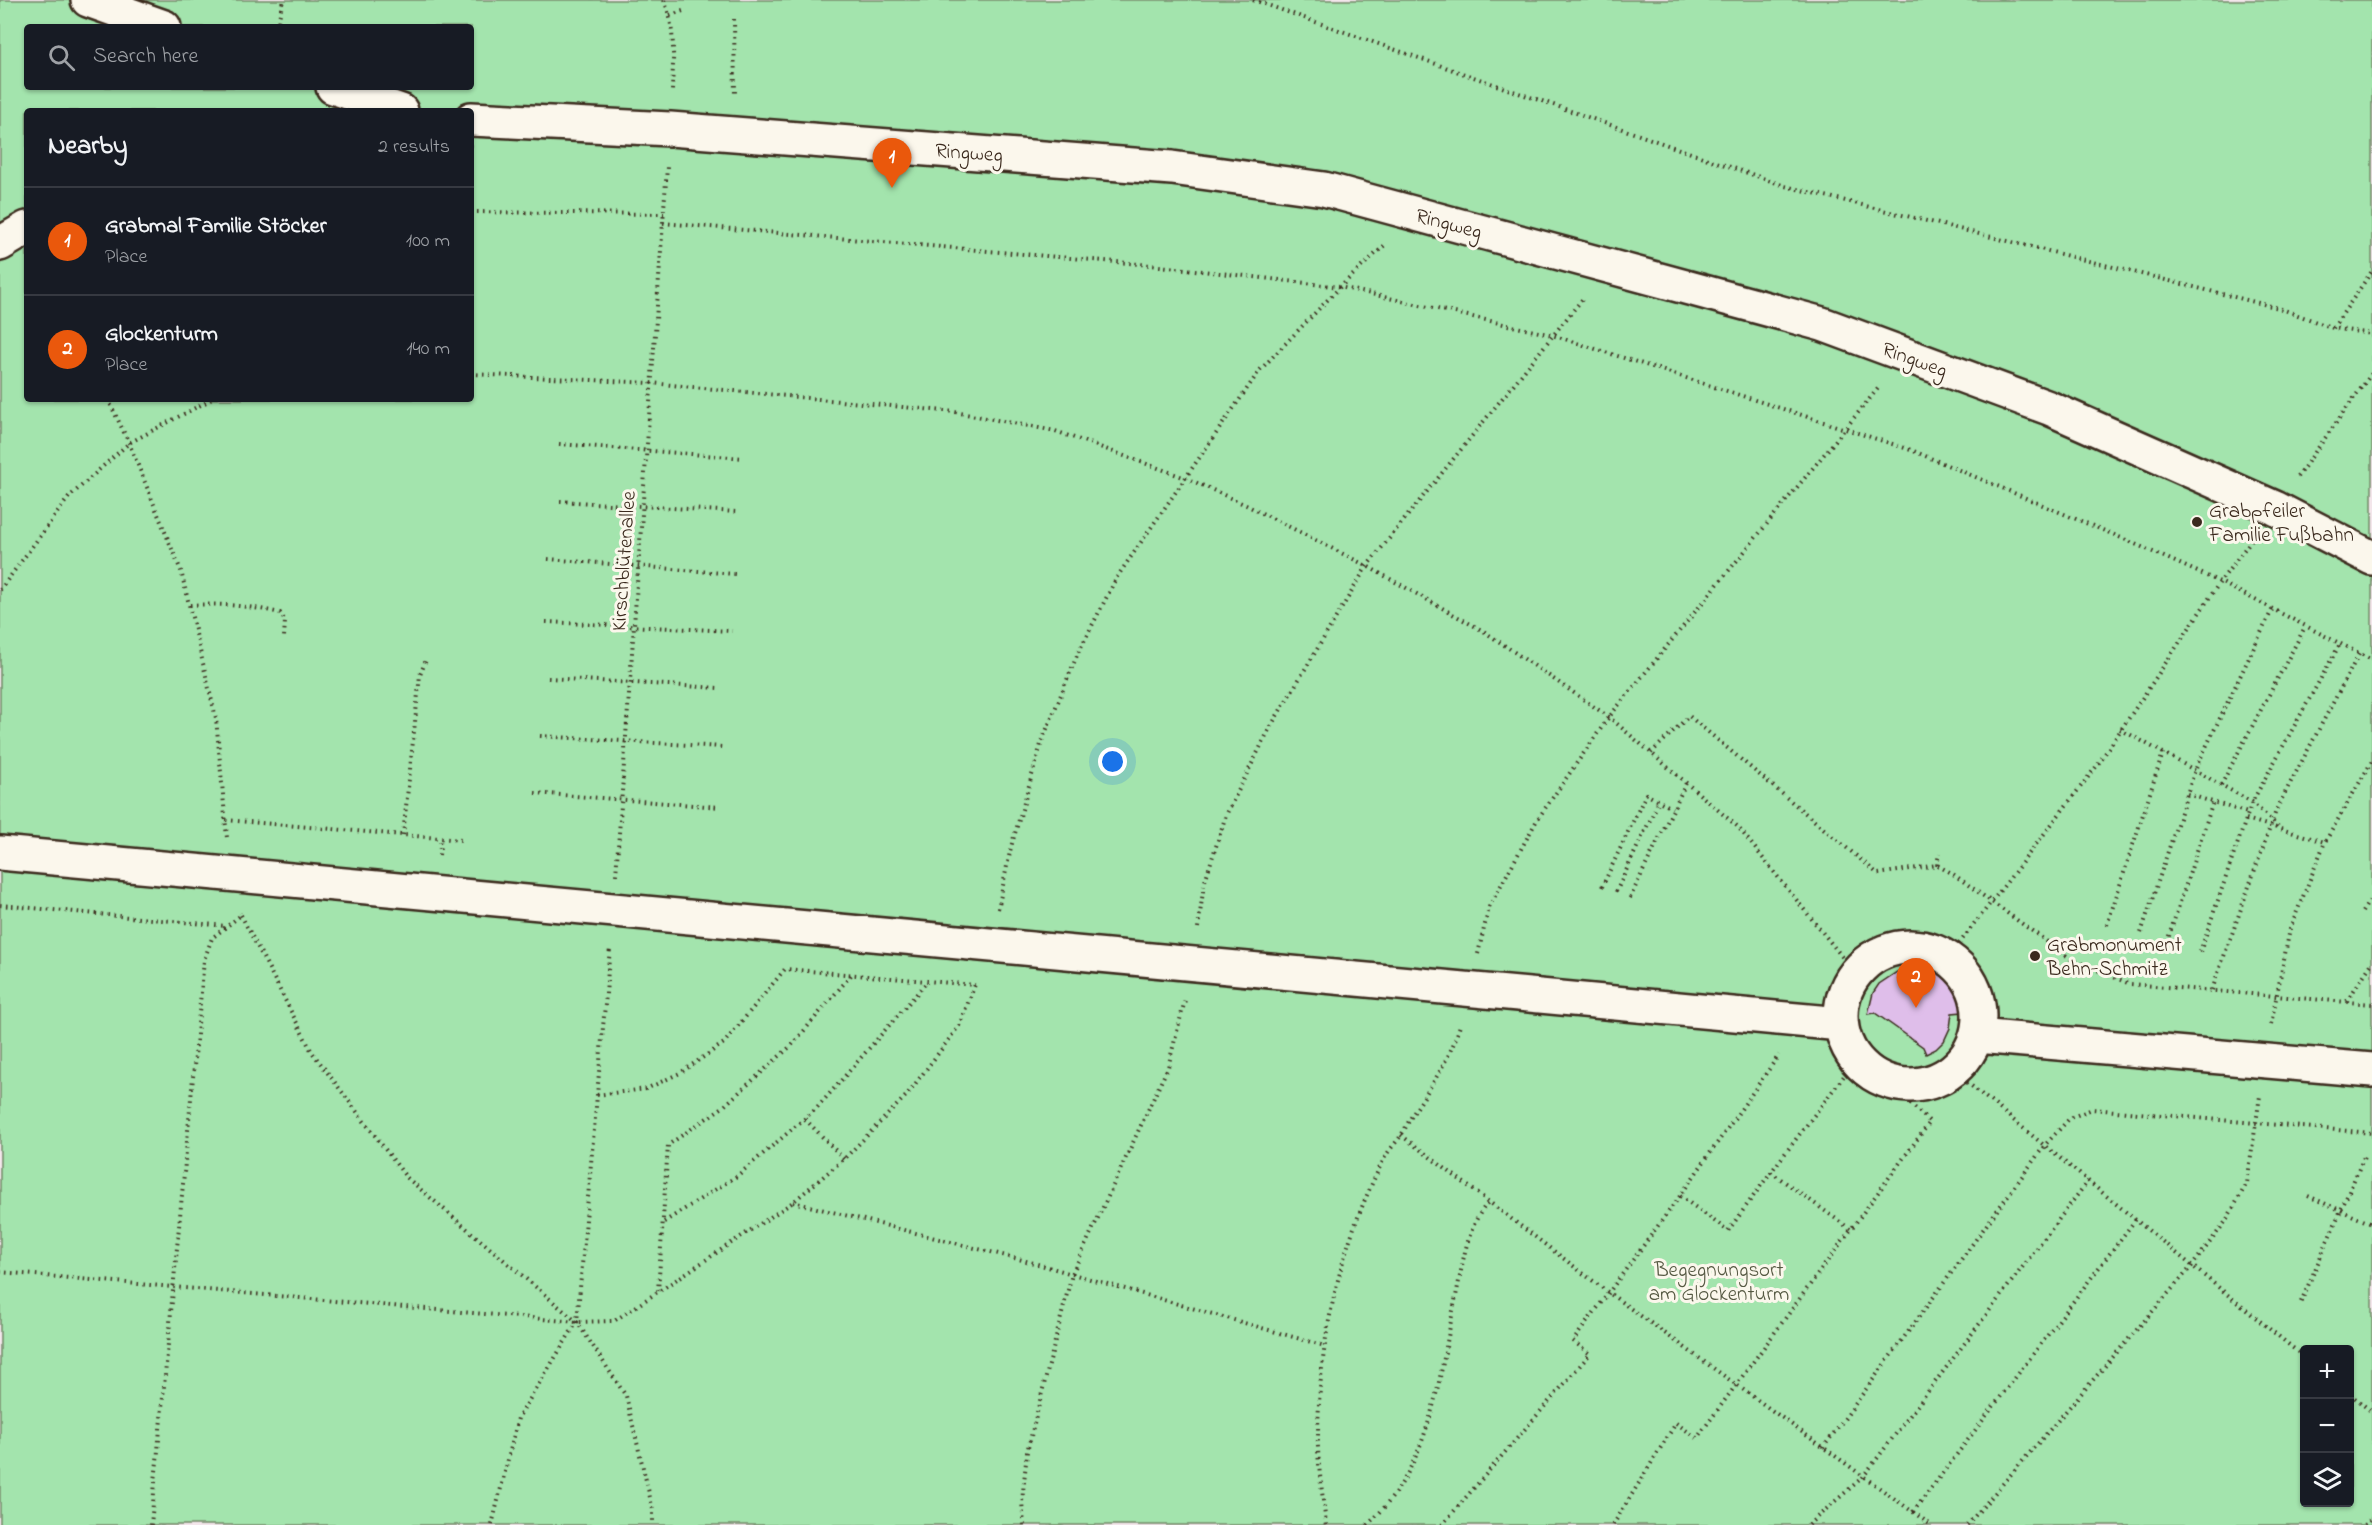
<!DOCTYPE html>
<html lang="en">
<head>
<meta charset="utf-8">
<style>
	:root { --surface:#171b24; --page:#20242c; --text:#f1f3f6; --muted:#9ea1a6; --line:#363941; --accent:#ea580c }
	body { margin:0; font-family:"Indie Flower",sans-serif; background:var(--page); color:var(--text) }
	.controls { position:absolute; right:18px; bottom:18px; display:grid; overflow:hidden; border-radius:6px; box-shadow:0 2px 4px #0004 }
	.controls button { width:54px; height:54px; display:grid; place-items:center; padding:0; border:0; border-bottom:2px solid var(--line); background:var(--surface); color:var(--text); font:30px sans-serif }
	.you { position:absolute; left:1113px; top:762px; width:21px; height:21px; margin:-15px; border:4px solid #fff; border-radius:50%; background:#1a73e8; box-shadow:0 0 0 9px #1a73e833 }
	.badge { display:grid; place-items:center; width:39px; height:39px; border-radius:50%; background:var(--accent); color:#fff; font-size:20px; font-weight:700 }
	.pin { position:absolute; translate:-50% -50px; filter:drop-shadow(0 2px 3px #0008) }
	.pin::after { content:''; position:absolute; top:32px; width:21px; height:18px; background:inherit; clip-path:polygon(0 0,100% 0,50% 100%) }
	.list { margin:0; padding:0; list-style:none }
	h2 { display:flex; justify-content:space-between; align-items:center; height:78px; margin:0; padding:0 24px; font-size:26px }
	h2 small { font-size:20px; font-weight:400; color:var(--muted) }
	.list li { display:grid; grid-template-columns:39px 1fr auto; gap:18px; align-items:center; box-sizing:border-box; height:108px; padding:0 24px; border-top:2px solid var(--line) }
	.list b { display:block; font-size:22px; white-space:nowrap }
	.list p { margin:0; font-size:20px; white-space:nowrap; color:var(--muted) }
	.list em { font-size:20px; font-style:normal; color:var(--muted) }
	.icon { flex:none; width:33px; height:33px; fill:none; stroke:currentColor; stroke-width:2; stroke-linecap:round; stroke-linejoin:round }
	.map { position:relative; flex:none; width:2372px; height:1525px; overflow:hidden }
	.search { position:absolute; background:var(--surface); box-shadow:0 2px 4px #0004; left:24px; top:24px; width:450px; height:66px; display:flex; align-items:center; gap:15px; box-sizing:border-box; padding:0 21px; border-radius:6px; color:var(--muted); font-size:22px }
	.panel { position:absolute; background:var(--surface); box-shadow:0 2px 4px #0004; left:24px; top:108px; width:450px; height:294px; border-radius:6px }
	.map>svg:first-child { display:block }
	.green { fill:#a3e4ad; stroke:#6f8766; stroke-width:1.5; fill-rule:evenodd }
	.building { fill:#dfbeea; stroke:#3b2a1e; stroke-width:1.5 }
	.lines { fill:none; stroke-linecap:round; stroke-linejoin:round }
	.minor-casing { stroke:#3b2a1e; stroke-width:38 }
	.path { stroke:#3b2a1e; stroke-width:4; stroke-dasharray:1.5 4.5; stroke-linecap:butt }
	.minor { stroke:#fbf7ec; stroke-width:33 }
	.poi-dot { fill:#3b2a1e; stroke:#fbf7ec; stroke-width:2 }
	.labels { text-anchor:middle; stroke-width:6; stroke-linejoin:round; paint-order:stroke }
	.street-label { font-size:21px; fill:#3b2a1e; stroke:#fbf7ec }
	.poi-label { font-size:21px; fill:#3b2a1e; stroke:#fbf7ec; text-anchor:start }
	.park-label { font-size:21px; fill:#555842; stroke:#fbf7ec }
</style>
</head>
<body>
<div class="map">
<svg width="2372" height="1525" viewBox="0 0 2372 1525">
	<rect width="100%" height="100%" fill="#f3e6eb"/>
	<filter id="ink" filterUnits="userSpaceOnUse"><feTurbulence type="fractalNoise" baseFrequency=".0167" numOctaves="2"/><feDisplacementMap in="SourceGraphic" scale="12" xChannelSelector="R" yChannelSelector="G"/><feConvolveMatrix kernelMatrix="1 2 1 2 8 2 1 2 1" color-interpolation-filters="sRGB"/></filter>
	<g filter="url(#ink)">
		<!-- green -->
		<path class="green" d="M0 0H2372V1525H0ZM27 27H471V87H27ZM27 111H471V399H27ZM2304 1350H2350V1502H2304Z"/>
		<!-- building -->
		<path class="building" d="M1913 959 1935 965 1949 975 1961 994 1963 1012 1952 1013 1950 1028 1944 1041 1936 1049 1926 1054 1923 1047 1875 1013 1868 1014 1873 993 1879 984 1897 972 1910 970Z"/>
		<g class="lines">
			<defs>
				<path id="minor" d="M88 0 164 27
					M333 87 401 111
					M471 119 670 129 1172 168 1324 189 1822 324 2049 408 2275 508 2372 558
					M0 244 27 228
					M0 853 1841 1024
					M1841 1016a69 69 0 1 1 138 0a69 69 0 1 1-138 0Z
					M1977 1036 2372 1070"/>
			</defs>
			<!-- minor casing -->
			<use href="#minor" class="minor-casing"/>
			<!-- path -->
			<path class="path" d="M664 0C676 29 673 60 672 91
				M1253 0 1785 186 2279 308 2333 328 2372 334
				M670 15 683 11
				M734 19 735 97
				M277 27 283 0
				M471 212 664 214
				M663 223 1151 265 1340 287 1552 335 1911 450 2124 539 2220 582 2372 660
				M2333 328 2372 271
				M471 374 651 383 955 412 1055 431 1186 478 1246 505 1367 566 1485 632 1609 717 1738 827 1855 973
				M108 399 129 443 181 571 216 718 227 838
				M559 444 744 458
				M2297 477 2372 373
				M560 501 736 512
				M548 559 735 574
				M0 590 69 497 129 443 212 399
				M190 605C220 603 250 606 280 613L285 621 284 637
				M546 622 732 631
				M548 678 719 688
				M2120 729 2252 802 2278 827
				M540 736 722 747
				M1651 753 1689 716 1878 874 1937 865 1953 874 2071 959 2130 984 2372 1004
				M2221 785 2305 627
				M535 793 720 807
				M2187 794 2248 813
				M2246 819 2325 842
				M226 820 462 840
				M403 835 420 675 426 660
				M439 855 441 838
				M1937 865 1939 853
				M616 875 667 167
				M1602 887 1646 794 1672 808
				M1616 892 1659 801
				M1630 898 1686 783
				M0 905 226 926
				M998 909 1011 847 1042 741 1078 653 1117 577 1260 370 1340 287 1386 244
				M2362 912 2372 897
				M241 915 312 1052 406 1177 577 1322 626 1396 653 1510V1525
				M2107 925 2163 753
				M1198 928 1204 884 1226 815 1271 726 1367 566 1584 297
				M2141 933 2195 770 2272 610
				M2167 942 2213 802
				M2200 952 2252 802 2340 644
				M1478 954 1489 907 1537 820 1609 717 1880 386
				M1948 958 2096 767 2220 582 2252 539
				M2212 990 2277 808 2359 654
				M2347 1001 2372 963
				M2271 1024 2290 929 2325 842 2372 761
				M1953 1071 2304 1357
				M597 1095 646 1089 680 1073 724 1043 785 969 975 985
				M805 1119 844 1159
				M1401 1135 1609 1293 1931 1525
				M1680 1196 1728 1231 1771 1172
				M2308 1196 2372 1224
				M793 1202 1034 1263 1325 1346
				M664 1222 737 1176 817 1108 927 982
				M1850 1229 1771 1172 1856 1060
				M0 1272 577 1322 614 1321 793 1202 844 1159 906 1096 959 1026 976 982
				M658 1291 668 1145 723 1107 792 1045 852 974
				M2301 1302 2364 1157
				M2350 1394 2372 1412
				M1823 1448 2045 1145 2070 1118 2092 1109 2372 1133
				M1913 1512 2136 1219
				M151 1525 204 960 212 938 241 915 240 913
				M492 1525 518 1418 577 1322 610 948
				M1024 1525 1022 1502 1027 1452 1072 1274 1168 1067 1185 1000
				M1326 1525C1323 1495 1317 1464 1318 1434 1319 1339 1340 1244 1384 1159 1388 1151 1395 1144 1400 1137 1406 1128 1410 1118 1416 1109 1433 1083 1452 1055 1460 1025
				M1367 1525C1432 1467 1439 1376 1456 1296 1461 1273 1464 1247 1474 1225 1477 1217 1483 1209 1488 1202
				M1442 1525 1590 1354 1573 1341 1680 1196 1779 1055
				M1613 1525 1676 1423 1697 1438 1930 1122 1887 1082
				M1808 1525 1863 1477 2088 1181
				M1967 1525 2192 1266 2226 1221 2247 1183 2260 1096
				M2365 1525 2372 1517"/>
			<!-- minor -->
			<use href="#minor" class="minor"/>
		</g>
	</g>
	<!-- markers -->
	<g class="poi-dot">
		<circle cx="2197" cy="522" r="6"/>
		<circle cx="2035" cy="956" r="6"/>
	</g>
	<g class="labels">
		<!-- street labels -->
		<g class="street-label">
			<text transform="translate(969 152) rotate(4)" y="7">Ringweg</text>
			<text transform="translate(1449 223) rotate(15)" y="7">Ringweg</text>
			<text transform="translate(1915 359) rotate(20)" y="7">Ringweg</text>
			<text transform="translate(623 561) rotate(-86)" y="7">Kirschblütenallee</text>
		</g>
		<!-- poi labels -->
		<g class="poi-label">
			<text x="2209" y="517">Grabpfeiler<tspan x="2209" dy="24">Familie Fußbahn</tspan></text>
			<text x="2047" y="951">Grabmonument<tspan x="2047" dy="24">Behn-Schmitz</tspan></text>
		</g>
		<!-- park labels -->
		<g class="park-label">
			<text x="1719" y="1276">Begegnungsort<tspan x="1719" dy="24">am Glockenturm</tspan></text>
		</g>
	</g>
</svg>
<div class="controls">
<button>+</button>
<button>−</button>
<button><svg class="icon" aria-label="layers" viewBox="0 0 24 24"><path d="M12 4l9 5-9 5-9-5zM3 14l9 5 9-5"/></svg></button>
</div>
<div class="you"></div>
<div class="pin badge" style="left:892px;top:188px">1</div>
<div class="pin badge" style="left:1916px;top:1008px">2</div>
<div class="search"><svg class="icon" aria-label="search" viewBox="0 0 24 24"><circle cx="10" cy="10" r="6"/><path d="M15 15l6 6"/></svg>Search here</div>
<section class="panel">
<h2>Nearby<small>2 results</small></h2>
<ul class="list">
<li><span class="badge">1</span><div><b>Grabmal Familie Stöcker</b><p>Place</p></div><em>100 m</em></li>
<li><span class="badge">2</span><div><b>Glockenturm</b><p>Place</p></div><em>140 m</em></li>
</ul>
</section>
</div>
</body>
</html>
